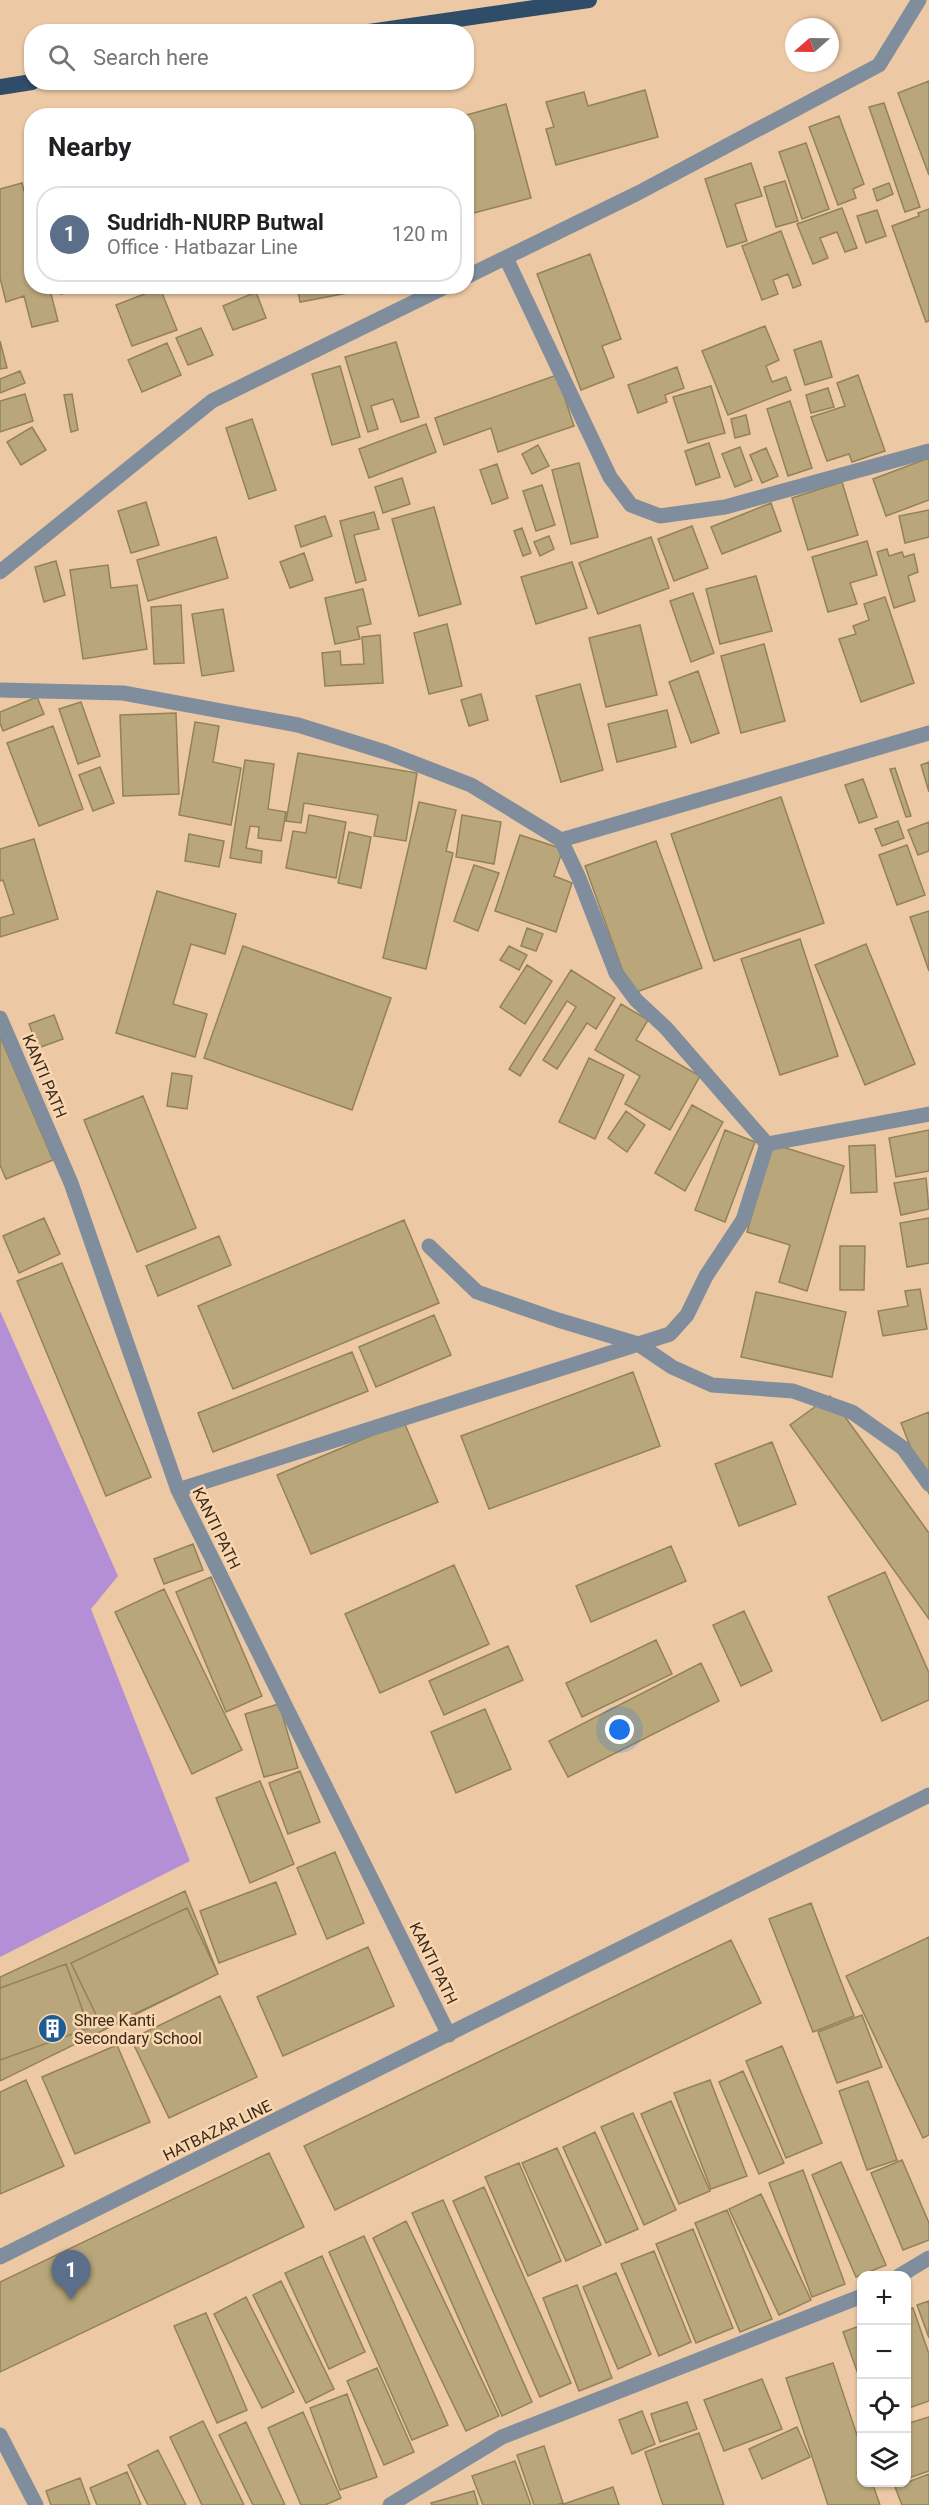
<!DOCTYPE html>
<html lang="en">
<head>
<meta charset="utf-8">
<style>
	:root { --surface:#fff; --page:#f6f6f6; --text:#202124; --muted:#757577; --line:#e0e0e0; --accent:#1a73e8 }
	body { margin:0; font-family:Roboto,sans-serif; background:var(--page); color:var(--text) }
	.controls { position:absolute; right:18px; bottom:18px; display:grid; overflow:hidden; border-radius:12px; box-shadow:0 2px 4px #0004 }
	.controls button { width:54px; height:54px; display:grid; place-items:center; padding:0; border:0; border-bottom:2px solid var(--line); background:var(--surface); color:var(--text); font:30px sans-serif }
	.compass { position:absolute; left:785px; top:18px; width:54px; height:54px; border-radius:50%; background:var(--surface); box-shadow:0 2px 4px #0004; rotate:250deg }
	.you { position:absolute; left:620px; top:1730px; width:21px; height:21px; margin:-15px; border:4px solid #fff; border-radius:50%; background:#1a73e8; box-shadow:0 0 0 9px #1a73e833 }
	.badge { display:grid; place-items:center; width:39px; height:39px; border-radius:50%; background:var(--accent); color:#fff; font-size:20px; font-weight:700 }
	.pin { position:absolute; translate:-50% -50px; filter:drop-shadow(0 2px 3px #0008) }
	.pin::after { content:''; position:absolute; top:32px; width:21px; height:18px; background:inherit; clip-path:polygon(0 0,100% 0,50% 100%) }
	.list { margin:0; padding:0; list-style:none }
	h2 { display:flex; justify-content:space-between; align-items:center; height:78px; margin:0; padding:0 24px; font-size:26px }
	h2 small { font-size:20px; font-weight:400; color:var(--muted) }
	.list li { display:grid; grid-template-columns:39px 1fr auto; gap:18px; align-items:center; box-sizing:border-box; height:96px; margin:0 12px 12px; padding:0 12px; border:2px solid var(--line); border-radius:24px }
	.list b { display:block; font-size:22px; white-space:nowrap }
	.list p { margin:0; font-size:20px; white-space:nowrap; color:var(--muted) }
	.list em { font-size:20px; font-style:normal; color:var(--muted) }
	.icon { flex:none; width:33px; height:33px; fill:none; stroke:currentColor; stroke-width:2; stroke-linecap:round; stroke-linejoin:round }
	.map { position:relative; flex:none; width:929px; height:2505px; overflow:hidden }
	.search { position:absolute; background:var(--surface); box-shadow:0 2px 4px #0004; left:24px; top:24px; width:450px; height:66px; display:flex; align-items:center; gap:15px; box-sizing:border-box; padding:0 21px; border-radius:24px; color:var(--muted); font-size:22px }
	.panel { position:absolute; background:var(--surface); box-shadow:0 2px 4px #0004; left:24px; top:108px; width:450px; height:186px; border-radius:24px }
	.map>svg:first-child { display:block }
	.green { fill:#b58fd5 }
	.building { fill:#b9a77b; stroke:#938257; stroke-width:1.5 }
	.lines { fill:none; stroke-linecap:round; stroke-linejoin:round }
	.minor { stroke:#7f8d9c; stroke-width:15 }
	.trunk { stroke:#2f4c68; stroke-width:16 }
	.labels { text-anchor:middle; stroke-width:5; stroke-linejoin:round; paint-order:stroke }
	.street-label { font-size:16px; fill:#382b1c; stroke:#fad6b1 }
	.poi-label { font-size:16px; fill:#382b1c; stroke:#fad6b1; text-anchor:start }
</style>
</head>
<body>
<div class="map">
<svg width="929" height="2505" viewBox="0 0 929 2505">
	<rect width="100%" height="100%" fill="#ecc9a4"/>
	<!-- green -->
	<path class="green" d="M0 1311 118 1576 91 1609 190 1861 0 1957Z"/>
	<!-- building -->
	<path class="building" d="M929 81V175L898 93Z
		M645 90 658 137 556 165 546 129 554 127 546 102 584 92 588 106Z
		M884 103 920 207 905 212 869 107Z
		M506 104 531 198 466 215V116H463Z
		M839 116 864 184 853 189 856 198 838 205 809 127Z
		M806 143 829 209 802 219 779 152Z
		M751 163 762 196 735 204 747 241 727 247 705 179Z
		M785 181 798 221 776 227 764 187Z
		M22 183 32 221V286H49L58 321 32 327 24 296 6 302 0 278V189Z
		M889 183 893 194 877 201 873 189Z
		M842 208 857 248 845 252 837 232 820 238 828 258 813 264 797 224Z
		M929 209V321L926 322 892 226 919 216 918 213Z
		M877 210 886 236 866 243 857 216Z
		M781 231 801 285 793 288 788 274 773 280 778 294 762 300 742 246Z
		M590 254 621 339 602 346 614 377 581 390 537 274Z
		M59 286H89L61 294Z
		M297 286H346L348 293 300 302Z
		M160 288 177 330 132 346 116 305Z
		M256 292 266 318 233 330 223 306Z
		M765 326 779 360 766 366 772 382 786 377 791 390 728 415 702 351Z
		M201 328 213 355 188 365 176 338Z
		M0 341 7 368 0 369Z
		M821 341 832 377 805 385 794 350Z
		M396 342 419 417 401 422 393 399 371 406 378 429 368 432 345 357Z
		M167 343 181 375 142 392 128 360Z
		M340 366 360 437 332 445 312 374Z
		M677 367 684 388 665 395 667 402 638 413 628 385Z
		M20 371 25 383 0 393V379Z
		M557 375 574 426 498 452 491 428 444 445 435 418Z
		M858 375 885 451 852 462 849 454 827 461 811 417 845 406 837 383Z
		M711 386 725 433 688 443 673 397Z
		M828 388 834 407 811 413 806 395Z
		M25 394 33 421 0 432V401Z
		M72 394 78 430 71 432 64 395Z
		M790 401 812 468 788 476 767 409Z
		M746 415 750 434 735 438 731 419Z
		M252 419 276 490 249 499 226 428Z
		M426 424 436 452 369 478 359 449Z
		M32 427 46 450 21 465 7 442Z
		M709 443 720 477 696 485 685 451Z
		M538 445 549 466 532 474 522 454Z
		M740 447 752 480 735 487 722 454Z
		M766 448 778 476 762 483 750 455Z
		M929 458V500L886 516 873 479Z
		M579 463 598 537 571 544 552 470Z
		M497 464 508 498 492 504 480 470Z
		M402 478 410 504 383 513 375 487Z
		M842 482 858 535 808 550 792 498Z
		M542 485 555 525 536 531 523 491Z
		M146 502 159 545 131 553 118 511Z
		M771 503 781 531 722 554 711 527Z
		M434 507 461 604 419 616 392 519Z
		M929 510V537L905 543 899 516Z
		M374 512 379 529 354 535 366 580 356 583 340 521Z
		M325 516 332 536 301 547 295 526Z
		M692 526 708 568 674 581 658 539Z
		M522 528 531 553 523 556 514 531Z
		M549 536 554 549 540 556 534 542Z
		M216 537 228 578 148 601 137 560Z
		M651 537 669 588 598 614 579 563Z
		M867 541 877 575 850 583 857 604 828 612 812 557Z
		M887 549 889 556 902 552 904 557 914 554 918 572 908 576 915 601 894 608 877 552Z
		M304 553 313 580 290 588 280 562Z
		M56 561 65 595 44 602 35 567Z
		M572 562 587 608 536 624 521 577Z
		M108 565 111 588 137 585 147 649 83 659 70 570Z
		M756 576 772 631 720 644 706 589Z
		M363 589 371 624 357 627 360 639 335 644 325 598Z
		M693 593 714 653 691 662 670 601Z
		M885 597 914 683 861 702 839 639 856 634 853 626 869 620 864 604Z
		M181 605 184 663 154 664 151 607Z
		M223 609 234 671 202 676 192 614Z
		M447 624 462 686 429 694 414 633Z
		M640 625 657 695 606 707 589 638Z
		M380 635 383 683 325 686 322 653 340 651 341 665 364 664 362 637Z
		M764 644 785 721 741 733 721 656Z
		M698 671 719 733 691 743 669 682Z
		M580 684 603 770 561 782 536 696Z
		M481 694 488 720 469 726 461 700Z
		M37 697 44 714 3 731 0 723V712Z
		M81 702 100 756 78 764 59 709Z
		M667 710 676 747 617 762 608 724Z
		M176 713 179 794 123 796 120 715Z
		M195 722 219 726 213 762 241 768 231 825 179 815Z
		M53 726 83 809 39 826 7 743Z
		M298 753 417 773 406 841 374 836 378 815 304 803 301 823 286 821Z
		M245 760 274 764 268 809 286 812 281 841 258 838 259 827 250 826 246 848 262 851 261 863 230 858Z
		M929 762V792L921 765Z
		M100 767 114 803 93 811 79 775Z
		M895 768 911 816 906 817 890 769Z
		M863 779 877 817 859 823 845 785Z
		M781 797 824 923 714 961 671 834Z
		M419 802 456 810 446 851 453 853 426 969 383 958Z
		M309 815 346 822 336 878 286 868 293 831 306 833Z
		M462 815 501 822 494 864 456 857Z
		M898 821 904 838 882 846 875 829Z
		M929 822V851L918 855 908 830Z
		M349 832 371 837 361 888 338 883Z
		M189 834 224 841 219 867 185 861Z
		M520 835 563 849 554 876 572 883 556 932 495 911Z
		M34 839 58 919 0 937V918L14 914 3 880 0 881V849Z
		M656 841 702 968 631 994 585 866Z
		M907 845 925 895 897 905 879 855Z
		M474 865 499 873 478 931 454 921Z
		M157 891 236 914 225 954 191 944 173 1004 207 1014 195 1057 116 1033Z
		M929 911V971L910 917Z
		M527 928 543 934 536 951 521 946Z
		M800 939 838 1056 780 1075 741 959Z
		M866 944 915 1064 865 1085 815 965Z
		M243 946 391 998 352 1110 204 1058Z
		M509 946 527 955 519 970 500 960Z
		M527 965 552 981 525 1024 500 1007Z
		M571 970 615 998 596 1029 587 1023 557 1069 543 1060 576 1007 567 1001 520 1076 509 1069Z
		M621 1004 648 1020 636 1040 700 1076 670 1130 625 1104 640 1076 595 1050Z
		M54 1015 63 1039 38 1048 29 1024Z
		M0 1036 53 1160 6 1179 0 1165Z
		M589 1058 624 1075 595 1139 559 1122Z
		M172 1073 192 1076 187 1109 167 1106Z
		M143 1096 196 1228 137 1252 84 1120Z
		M692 1105 723 1122 685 1191 655 1173Z
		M626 1111 645 1125 627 1152 608 1138Z
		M725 1130 755 1142 725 1222 695 1210Z
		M929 1130V1171L896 1177 889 1138Z
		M773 1144 844 1166 807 1291 779 1282 790 1245 747 1232Z
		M875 1145 877 1192 851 1193 849 1146Z
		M926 1178 929 1209 901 1215 894 1183Z
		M44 1218 60 1254 19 1273 3 1236Z
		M929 1218V1263L907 1267 900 1223Z
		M404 1220 439 1303 233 1389 198 1306Z
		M219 1236 231 1265 158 1296 146 1266Z
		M840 1246H865L864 1290H840Z
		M62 1263 151 1477 106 1496 17 1281Z
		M920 1289 927 1329 883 1336 878 1311 908 1306 905 1291Z
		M756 1292 846 1312 832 1377 741 1357Z
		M434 1315 451 1355 376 1387 359 1347Z
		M352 1352 368 1391 213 1452 198 1413Z
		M633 1372 660 1446 489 1509 461 1436Z
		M830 1396 929 1533V1619L790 1425Z
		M929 1412V1494L901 1423Z
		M404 1422 438 1502 311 1554 277 1475Z
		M772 1442 796 1504 739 1526 715 1464Z
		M193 1544 203 1570 164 1584 154 1559Z
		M671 1546 686 1581 591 1622 576 1586Z
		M454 1565 489 1644 380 1693 345 1614Z
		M885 1572 929 1673V1700L882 1721 828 1597Z
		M211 1577 262 1696 226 1712 176 1592Z
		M164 1589 242 1750 192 1774 115 1612Z
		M744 1611 772 1671 741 1686 713 1625Z
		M656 1640 672 1674 582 1717 566 1683Z
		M508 1646 523 1680 444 1715 429 1681Z
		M701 1663 719 1701 568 1777 549 1741Z
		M279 1704 298 1768 264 1777 245 1714Z
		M485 1709 511 1769 456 1793 431 1732Z
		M300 1771 320 1822 288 1834 269 1783Z
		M260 1781 294 1864 250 1883 216 1798Z
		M335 1852 364 1923 327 1939 297 1868Z
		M276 1882 296 1934 219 1963 200 1911Z
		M185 1891 218 1974 0 2081V1977Z
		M811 1903 854 2016 813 2032 769 1919Z
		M187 1908 218 1974 103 2029 71 1963Z
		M929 1937V2135L923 2138 846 1976Z
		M731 1940 761 2003 335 2210 304 2146Z
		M368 1947 394 2006 283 2056 257 1997Z
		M66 1964 89 2028 0 2060V1988Z
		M220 1996 257 2077 169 2118 131 2039Z
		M862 2015 882 2067 837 2083 818 2032Z
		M117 2045 150 2122 75 2154 42 2077Z
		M782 2046 822 2143 786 2158 746 2061Z
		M743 2071 784 2163 759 2174 719 2082Z
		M26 2080 64 2166 0 2194V2092Z
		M710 2080 747 2176 711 2189 674 2093Z
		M868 2081 897 2160 867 2170 839 2091Z
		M671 2101 710 2191 679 2204 641 2114Z
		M633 2113 676 2210 644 2225 601 2127Z
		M595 2132 638 2229 606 2243 563 2147Z
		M557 2148 601 2245 566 2261 522 2163Z
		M269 2153 304 2227 0 2372V2282Z
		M902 2160 929 2223V2240L903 2250 871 2173Z
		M841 2162 886 2265 856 2277 812 2175Z
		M519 2163 561 2261 528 2276 485 2177Z
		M803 2170 845 2284 812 2297 769 2183Z
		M484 2187 571 2383 540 2397 453 2201Z
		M761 2194 811 2300 779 2315 729 2209Z
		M443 2200 532 2402 502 2416 412 2213Z
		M727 2210 772 2319 740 2332 695 2223Z
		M406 2221 499 2416 466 2431 373 2238Z
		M693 2229 733 2328 696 2343 656 2244Z
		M364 2236 448 2425 412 2440 329 2252Z
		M654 2251 691 2342 659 2356 621 2264Z
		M322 2256 365 2352 329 2369 285 2273Z
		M616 2273 651 2354 618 2369 583 2287Z
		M281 2281 334 2389 306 2403 253 2295Z
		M577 2285 612 2378 579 2391 543 2298Z
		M246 2297 294 2392 262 2408 214 2314Z
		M929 2301V2338L917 2305Z
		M913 2308 929 2354V2401L906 2409V2310Z
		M206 2313 247 2410 217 2423 174 2326Z
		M862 2325V2385L843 2332Z
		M833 2363 862 2450V2482H872L880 2505H828L786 2378Z
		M377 2368 414 2452 384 2465 347 2381Z
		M762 2379 782 2429 724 2451 704 2400Z
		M347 2394 377 2477 340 2490 310 2408Z
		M687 2402 697 2429 660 2442 651 2414Z
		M642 2411 655 2444 632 2454 619 2420Z
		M303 2412 341 2498 325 2505H301L268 2428Z
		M929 2417V2471L906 2479V2424Z
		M203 2421 244 2505H202L170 2437Z
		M246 2422 285 2505H253L219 2435Z
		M797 2427 810 2457 762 2479 749 2449Z
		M699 2433 724 2505H663L645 2452Z
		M544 2446 563 2503 556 2505H534L517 2455Z
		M158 2450 186 2505H148L128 2465Z
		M515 2461 531 2505H483L472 2476Z
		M127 2472 141 2505H97L90 2488Z
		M929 2474V2505H902L895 2487Z
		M80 2478 90 2505H51L46 2491Z
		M613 2487 619 2505H561Z
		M474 2491 478 2505H432L431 2503Z"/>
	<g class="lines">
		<!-- minor -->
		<path class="minor" d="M506 258 610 477 631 505 660 516 725 507 929 451
			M466 277 638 193 879 65 919 0
			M0 572 212 401 447 286
			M0 690 123 693 298 725 385 752 471 785 561 840 579 878 616 973 636 1000 666 1028 767 1144 929 1114
			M561 840 929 733
			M0 1018 71 1183 178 1490 449 2035
			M429 1246 477 1292 558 1320 638 1344 672 1367 712 1385 793 1391 852 1412 903 1448 929 1484
			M178 1490 670 1334 687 1315 706 1276 743 1220 767 1144
			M0 2257 929 1795
			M899 2276 929 2258
			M0 2435 36 2505
			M390 2505 502 2437 862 2296"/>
		<!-- trunk -->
		<path class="trunk" d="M369 32 589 0
			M0 87 32 82"/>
	</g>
	<!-- icons -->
	<defs>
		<symbol id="building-disc" viewBox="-11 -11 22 22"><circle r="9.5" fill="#1e5d93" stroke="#fad6b1"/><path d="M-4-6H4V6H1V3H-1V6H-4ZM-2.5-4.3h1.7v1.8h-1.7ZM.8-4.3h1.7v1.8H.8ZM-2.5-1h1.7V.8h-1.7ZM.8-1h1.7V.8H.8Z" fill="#fff"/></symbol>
	</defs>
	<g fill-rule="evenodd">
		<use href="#building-disc" x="36" y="2012" width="33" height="33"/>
	</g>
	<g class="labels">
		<!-- street labels -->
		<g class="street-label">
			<text transform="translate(45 1076) rotate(67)" y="6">KANTI PATH</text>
			<text transform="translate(217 1528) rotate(64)" y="6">KANTI PATH</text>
			<text transform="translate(434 1963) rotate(64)" y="6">KANTI PATH</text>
			<text transform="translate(217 2130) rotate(-26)" y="6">HATBAZAR LINE</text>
		</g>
		<!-- poi labels -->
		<g class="poi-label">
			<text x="74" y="2026">Shree Kanti<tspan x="74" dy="18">Secondary School</tspan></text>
		</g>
	</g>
</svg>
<div class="controls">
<button>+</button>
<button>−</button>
<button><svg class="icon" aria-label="locate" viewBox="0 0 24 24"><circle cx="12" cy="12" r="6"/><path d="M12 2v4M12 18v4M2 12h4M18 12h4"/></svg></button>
<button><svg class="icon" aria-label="layers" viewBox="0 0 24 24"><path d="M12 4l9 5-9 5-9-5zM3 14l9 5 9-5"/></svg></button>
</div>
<svg class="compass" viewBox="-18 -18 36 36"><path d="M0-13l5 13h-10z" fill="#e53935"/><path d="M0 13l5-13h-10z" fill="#757577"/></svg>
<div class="you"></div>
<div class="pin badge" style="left:71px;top:2300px;background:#5c6f8a">1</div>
<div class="search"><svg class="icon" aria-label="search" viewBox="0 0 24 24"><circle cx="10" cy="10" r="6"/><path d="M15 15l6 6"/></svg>Search here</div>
<section class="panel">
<h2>Nearby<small></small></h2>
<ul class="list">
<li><span class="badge" style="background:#5c6f8a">1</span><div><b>Sudridh-NURP Butwal</b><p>Office · Hatbazar Line</p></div><em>120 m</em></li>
</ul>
</section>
</div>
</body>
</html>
